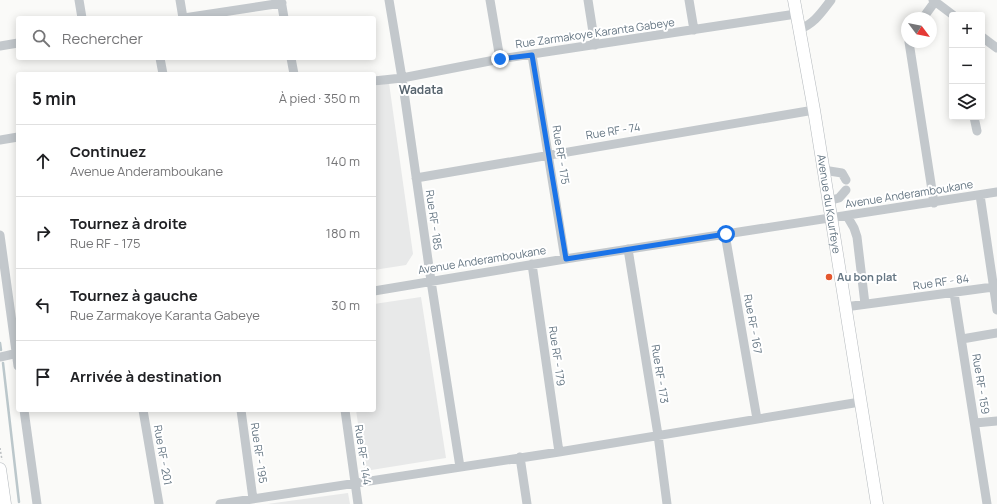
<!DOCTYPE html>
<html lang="fr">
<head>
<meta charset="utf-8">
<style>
	:root { --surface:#fff; --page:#f2f2f2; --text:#202124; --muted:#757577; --line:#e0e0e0 }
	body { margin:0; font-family:Manrope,sans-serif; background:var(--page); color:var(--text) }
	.controls { position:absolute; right:12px; top:12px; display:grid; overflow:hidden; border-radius:4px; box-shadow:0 2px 10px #0003 }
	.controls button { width:36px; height:36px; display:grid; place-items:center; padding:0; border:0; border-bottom:1px solid var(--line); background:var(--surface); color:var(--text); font:20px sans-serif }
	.compass { position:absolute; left:901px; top:12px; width:36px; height:36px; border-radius:50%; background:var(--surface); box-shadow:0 2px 10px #0003; rotate:122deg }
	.stop { position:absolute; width:12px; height:12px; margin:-9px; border:3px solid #1a73e8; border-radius:50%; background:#fff }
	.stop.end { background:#1a73e8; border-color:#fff; box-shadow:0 1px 4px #0008 }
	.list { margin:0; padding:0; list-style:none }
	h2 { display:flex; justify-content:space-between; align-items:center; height:52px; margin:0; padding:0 16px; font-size:17px }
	h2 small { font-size:13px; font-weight:400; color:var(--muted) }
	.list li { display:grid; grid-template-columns:26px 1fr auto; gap:12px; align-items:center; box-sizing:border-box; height:72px; padding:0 16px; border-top:1px solid var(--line) }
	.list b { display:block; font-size:15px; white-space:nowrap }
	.list p { margin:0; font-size:13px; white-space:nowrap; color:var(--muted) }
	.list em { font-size:13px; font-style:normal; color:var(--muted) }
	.icon { flex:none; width:22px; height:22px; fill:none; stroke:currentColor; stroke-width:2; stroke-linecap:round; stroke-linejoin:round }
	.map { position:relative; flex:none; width:997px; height:504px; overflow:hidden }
	.search { position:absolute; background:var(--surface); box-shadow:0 2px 10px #0003; left:16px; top:16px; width:360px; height:44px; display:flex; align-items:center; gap:10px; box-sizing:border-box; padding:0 14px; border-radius:4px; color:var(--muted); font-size:15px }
	.panel { position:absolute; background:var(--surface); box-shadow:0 2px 10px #0003; left:16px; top:72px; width:360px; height:340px; border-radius:4px }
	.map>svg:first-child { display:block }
	.built { fill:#e8e9e9 }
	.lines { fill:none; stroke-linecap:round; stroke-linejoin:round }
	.stream { stroke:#bbc7cb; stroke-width:2.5 }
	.major-casing { stroke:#b5babe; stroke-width:13 }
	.path { stroke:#bbbfc2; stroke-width:1.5; stroke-dasharray:2 2; stroke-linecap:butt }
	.minor { stroke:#c3c8cc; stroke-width:9 }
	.major { stroke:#fff; stroke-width:12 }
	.route { stroke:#1a73e8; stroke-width:5 }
	.poi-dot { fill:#e4572e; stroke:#fff; stroke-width:1.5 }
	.labels { text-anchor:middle; stroke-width:4; stroke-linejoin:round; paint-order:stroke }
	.street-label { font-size:11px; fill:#657683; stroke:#fff }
	.poi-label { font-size:11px; font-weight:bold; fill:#657683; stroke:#fff; text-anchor:start }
	.neighbourhood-label { font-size:12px; font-weight:bold; fill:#57646e; stroke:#fff }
</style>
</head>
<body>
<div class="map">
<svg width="997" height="504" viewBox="0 0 997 504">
	<rect width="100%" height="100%" fill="#fafaf8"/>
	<!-- built -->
	<path class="built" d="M389 83 413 254 406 265 374 270V86Z
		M421 297 446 458 365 471 356 410H374V304Z
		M348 493 350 504H267Z"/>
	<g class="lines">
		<!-- stream -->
		<path class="stream" d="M0 343 1 350
			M3 363 19 502"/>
		<defs>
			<g id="major">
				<path id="s1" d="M794 0 814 110 877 504"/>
				<path d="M0 469 5 504"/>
			</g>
		</defs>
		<!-- major casing -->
		<use href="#major" class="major-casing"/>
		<!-- path -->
		<path class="path" d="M0 448 2 460"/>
		<!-- minor -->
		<path class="minor" d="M79 0 82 18
			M180 0 183 18
			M281 0 284 18
			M389 0 402 78 431 281 460 467
			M490 0 500 59
			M588 0 595 45
			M689 0 694 30
			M933 0 953 15
			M184 18 282 3
			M923 18 936 0
			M798 30C814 24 821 13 831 0
			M982 37 997 48
			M909 42 934 203
			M0 46 18 43
			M532 55 565 259
			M160 58 163 74
			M291 58 294 74
			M374 81 402 78 500 59 796 14
			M974 117 977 131
			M0 140 18 137
			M823 170 842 173 846 180
			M416 178 814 110
			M980 195 997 310
			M828 201 839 198 846 190
			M847 216 854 228 857 237 865 304
			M725 234 757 419
			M0 235 18 366
			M628 249 658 435 667 504
			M532 264 559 452
			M374 291 565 259 997 192
			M954 293 987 504
			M845 307 993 287
			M962 339 997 333
			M0 357 18 353
			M24 410 37 504
			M143 410 159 504
			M241 410 253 499
			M345 410 358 504
			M975 423 997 421
			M520 457 527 504
			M220 504 559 452 860 402"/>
		<!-- major -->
		<use href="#major" class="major"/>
	</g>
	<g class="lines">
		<!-- route -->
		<path class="route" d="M500 59 532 55 566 259 726 234"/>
	</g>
	<!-- markers -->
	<circle class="poi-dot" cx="829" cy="277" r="4"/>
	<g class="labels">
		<!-- street labels -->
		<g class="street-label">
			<text transform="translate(595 33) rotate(-8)" y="4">Rue Zarmakoye Karanta Gabeye</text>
			<text transform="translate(613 131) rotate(-9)" y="4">Rue RF - 74</text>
			<text transform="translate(561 155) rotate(81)" y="4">Rue RF - 175</text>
			<text transform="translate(909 194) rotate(-9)" y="4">Avenue Anderamboukane</text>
			<text dy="4" stroke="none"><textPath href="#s1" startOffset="207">Avenue du Kourfeye</textPath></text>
			<text transform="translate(434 220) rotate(82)" y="4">Rue RF - 185</text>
			<text transform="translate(482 260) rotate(-9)" y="4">Avenue Anderamboukane</text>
			<text transform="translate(941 282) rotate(-8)" y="4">Rue RF - 84</text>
			<text transform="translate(753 324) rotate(80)" y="4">Rue RF - 167</text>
			<text transform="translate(557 356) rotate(82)" y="4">Rue RF - 179</text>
			<text transform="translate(660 374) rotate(81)" y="4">Rue RF - 173</text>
			<text transform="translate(981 384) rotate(81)" y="4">Rue RF - 159</text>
			<text transform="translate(259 453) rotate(82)" y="4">Rue RF - 195</text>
			<text transform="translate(163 455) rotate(80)" y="4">Rue RF - 201</text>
			<text transform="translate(363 455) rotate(82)" y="4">Rue RF - 144</text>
		</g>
		<!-- poi labels -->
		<g class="poi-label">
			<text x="837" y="281">Au bon plat</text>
		</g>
		<!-- neighbourhood labels -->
		<g class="neighbourhood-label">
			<text x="421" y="94">Wadata</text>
		</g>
	</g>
</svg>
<div class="controls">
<button>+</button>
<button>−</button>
<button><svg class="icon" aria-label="layers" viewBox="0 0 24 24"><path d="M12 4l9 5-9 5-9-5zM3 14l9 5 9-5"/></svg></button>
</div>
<svg class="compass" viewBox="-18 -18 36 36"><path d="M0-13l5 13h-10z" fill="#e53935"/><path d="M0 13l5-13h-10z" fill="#757577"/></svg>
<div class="stop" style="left:726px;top:234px"></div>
<div class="stop end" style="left:500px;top:59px"></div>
<div class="search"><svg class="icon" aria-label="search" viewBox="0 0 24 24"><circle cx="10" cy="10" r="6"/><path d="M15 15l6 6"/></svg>Rechercher</div>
<section class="panel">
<h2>5 min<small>À pied · 350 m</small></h2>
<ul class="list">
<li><svg class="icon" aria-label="ahead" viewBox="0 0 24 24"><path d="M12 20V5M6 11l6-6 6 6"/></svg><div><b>Continuez</b><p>Avenue Anderamboukane</p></div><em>140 m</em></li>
<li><svg class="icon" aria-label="right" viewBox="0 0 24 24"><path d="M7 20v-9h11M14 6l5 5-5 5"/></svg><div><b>Tournez à droite</b><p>Rue RF - 175</p></div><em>180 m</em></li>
<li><svg class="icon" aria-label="left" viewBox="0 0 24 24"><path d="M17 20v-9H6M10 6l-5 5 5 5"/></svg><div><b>Tournez à gauche</b><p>Rue Zarmakoye Karanta Gabeye</p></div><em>30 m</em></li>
<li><svg class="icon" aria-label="arrive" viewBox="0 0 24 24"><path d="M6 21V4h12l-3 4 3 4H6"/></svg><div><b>Arrivée à destination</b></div></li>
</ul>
</section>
</div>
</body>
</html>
